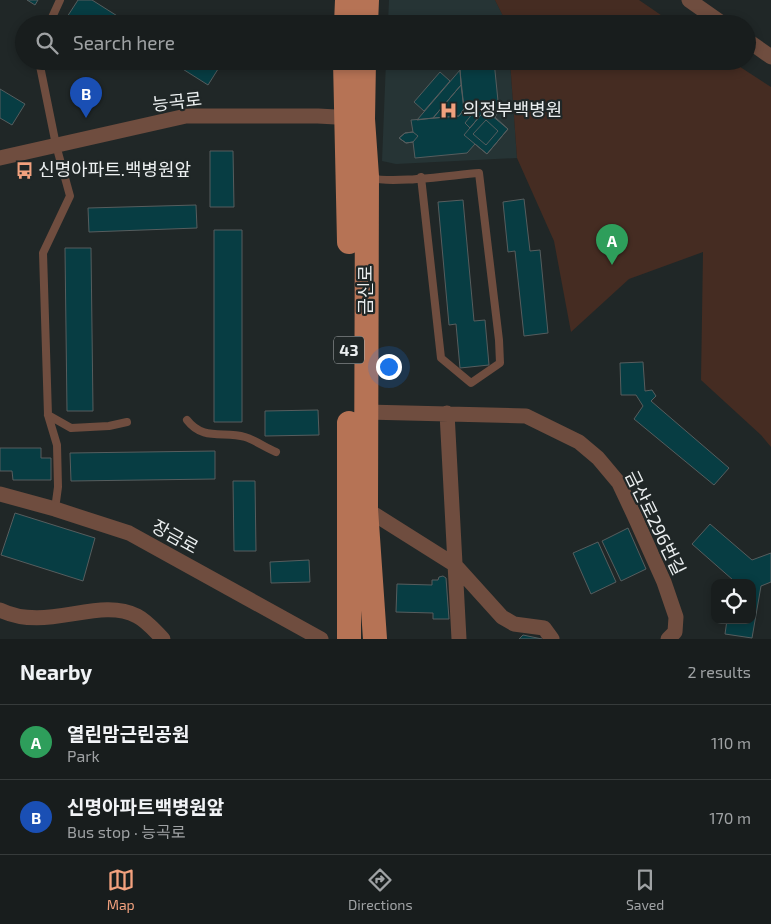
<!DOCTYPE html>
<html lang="en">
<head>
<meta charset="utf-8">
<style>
	:root { --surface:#181d1d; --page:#252a2a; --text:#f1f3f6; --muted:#9fa2a4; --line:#363b3b; --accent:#f2a17e }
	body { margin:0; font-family:"Exo 2","Noto Sans KR",sans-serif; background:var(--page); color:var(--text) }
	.controls { position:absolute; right:15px; bottom:15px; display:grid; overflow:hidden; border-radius:10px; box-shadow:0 2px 8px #0003 }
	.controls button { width:45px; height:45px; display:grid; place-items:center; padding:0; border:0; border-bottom:1px solid var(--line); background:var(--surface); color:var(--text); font:25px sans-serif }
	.you { position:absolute; left:388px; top:366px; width:18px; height:18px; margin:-12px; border:4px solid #fff; border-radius:50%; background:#1a73e8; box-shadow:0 0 0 8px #1a73e833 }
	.badge { display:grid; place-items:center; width:32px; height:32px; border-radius:50%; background:var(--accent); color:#fff; font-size:16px; font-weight:700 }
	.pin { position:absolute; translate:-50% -41px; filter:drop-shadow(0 1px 2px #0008) }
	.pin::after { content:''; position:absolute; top:26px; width:18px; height:15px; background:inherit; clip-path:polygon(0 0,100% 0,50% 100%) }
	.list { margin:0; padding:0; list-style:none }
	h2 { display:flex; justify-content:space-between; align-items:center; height:65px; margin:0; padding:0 20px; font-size:21px }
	h2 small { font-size:16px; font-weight:400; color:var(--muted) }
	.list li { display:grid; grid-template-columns:32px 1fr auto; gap:15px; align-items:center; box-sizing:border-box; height:75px; padding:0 20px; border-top:1px solid var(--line) }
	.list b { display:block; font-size:19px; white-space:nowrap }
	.list p { margin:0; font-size:16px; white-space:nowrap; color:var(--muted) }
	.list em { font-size:16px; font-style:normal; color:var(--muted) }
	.icon { flex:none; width:28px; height:28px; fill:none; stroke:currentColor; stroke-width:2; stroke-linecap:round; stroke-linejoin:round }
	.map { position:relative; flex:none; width:771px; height:639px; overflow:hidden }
	.search { position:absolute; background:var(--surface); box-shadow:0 2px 8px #0003; left:15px; right:15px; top:15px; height:55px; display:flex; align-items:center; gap:12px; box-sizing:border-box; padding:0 18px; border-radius:28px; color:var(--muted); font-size:19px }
	.sheet { height:215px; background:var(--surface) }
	nav { display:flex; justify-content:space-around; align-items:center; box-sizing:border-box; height:70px; border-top:1px solid var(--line); background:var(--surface); font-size:14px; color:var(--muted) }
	nav a { display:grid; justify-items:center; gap:2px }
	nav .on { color:var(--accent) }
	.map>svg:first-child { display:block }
	.built { fill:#263435 }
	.green { fill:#452c22 }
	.building { fill:#073d43; stroke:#565d5e }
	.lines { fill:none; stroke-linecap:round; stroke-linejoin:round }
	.lane { stroke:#6f4d3f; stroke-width:8 }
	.street { stroke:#6f4d3f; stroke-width:15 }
	.primary { stroke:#b67355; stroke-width:24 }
	.labels { text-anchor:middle; stroke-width:4.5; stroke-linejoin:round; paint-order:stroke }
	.shield { fill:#202727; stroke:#aeb3b4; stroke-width:1 }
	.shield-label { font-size:16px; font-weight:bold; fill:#ebeff0 }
	.street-label { font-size:18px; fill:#ebeff0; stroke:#202727 }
	.poi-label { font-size:18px; fill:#ebeff0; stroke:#202727; text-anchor:start }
</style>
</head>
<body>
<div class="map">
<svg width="771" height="639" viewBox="0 0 771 639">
	<rect width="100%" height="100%" fill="#202727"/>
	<!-- built -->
	<path class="built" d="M389 0H495L507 24H388Z
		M386 61H510L517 158 396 164 382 161Z"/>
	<!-- green -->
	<path class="green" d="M495 0H639L674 24H507Z
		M510 61H731L771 87V447L761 435 701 380 703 252 629 279 571 332 554 241 517 158Z"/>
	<!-- building -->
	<path class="building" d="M27 0H38L35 5Z
		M78 0H92L130 24H79L67 17Z
		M138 61H156L151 69Z
		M170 61H213L220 66 208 85Z
		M459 61H494L499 111 495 117 508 129 487 154 475 144 467 153 415 158 413 142 406 143 399 138 405 133 413 132 411 120 459 116 464 109Z
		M460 70 461 85 433 118 417 120Z
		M440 72 450 81 424 111 414 102Z
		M461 85 464 109 459 116 433 118Z
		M0 89 25 104 12 125 0 118Z
		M485 110 508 129 487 154 464 135Z
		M473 113 479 117 470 128 465 123Z
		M486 120 498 131 486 145 473 134Z
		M413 132 418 136 413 142 406 143 399 138 405 133Z
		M210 151H233L234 207H210Z
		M524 199 530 251 540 250 548 333 524 336 515 251 508 252 503 202Z
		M463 200 474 321 485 320 489 365 460 368 456 324 449 325 438 202Z
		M196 205 197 228 89 232 88 208Z
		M214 230H242V422H214Z
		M65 248H91L93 411H67Z
		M643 362 645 391 652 390 656 396 651 401 729 468 714 485 634 419 643 406 636 395H621L620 363Z
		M318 410 319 435 265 436V411Z
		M0 448H41V458H51V480H13L12 471H0Z
		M215 451V479L71 481 70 453Z
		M233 481H255L256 551H234Z
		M15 513 95 538 83 581 1 555Z
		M710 524 752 560 771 553V582L761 586 752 638 725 634 727 620H752V583H737L738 581 733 580 692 544Z
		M628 528 646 569 621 581 602 541Z
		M598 542 616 582 591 594 573 553Z
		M309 560 310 582 271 583 270 562Z
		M443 576 446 578 449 619H433V613L396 612 397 584 432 585V580H438L439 577Z
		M523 635 542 639H519Z"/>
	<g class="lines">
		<!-- lane -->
		<path class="lane" d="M49 24 60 0
			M39 61 56 145 70 196 43 253 48 415 57 445 58 487 55 509
			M371 178C394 184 452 175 479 173L499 340 500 363 471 383 441 358 421 177
			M48 415 71 428 109 426 127 422
			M187 420C203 441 223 431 245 437 255 440 266 448 276 452"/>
		<!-- street -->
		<path class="street" d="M689 0 723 24
			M747 40 771 57
			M0 158 186 116H318L354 118
			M366 412 526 416 579 442 598 458 619 483 634 515 664 582 676 617 675 632 668 639
			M447 413 459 639
			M0 494 55 509 129 533 321 639
			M366 509 455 565 502 617 514 624 544 628 552 639
			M0 610C47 633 98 596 137 616 147 621 155 631 163 639"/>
		<!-- primary -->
		<path class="primary" d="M346 24 347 0
			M366 24 367 0
			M345 61 349 242
			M364 61 363 119 367 176 366 509 375 639
			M349 639V423"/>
	</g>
	<!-- icons -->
	<defs>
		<symbol id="hospital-bare" viewBox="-9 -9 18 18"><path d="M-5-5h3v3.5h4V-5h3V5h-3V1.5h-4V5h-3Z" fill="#f2a17e" stroke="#202727" stroke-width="2.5" paint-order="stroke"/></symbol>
		<symbol id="bus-bare" viewBox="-9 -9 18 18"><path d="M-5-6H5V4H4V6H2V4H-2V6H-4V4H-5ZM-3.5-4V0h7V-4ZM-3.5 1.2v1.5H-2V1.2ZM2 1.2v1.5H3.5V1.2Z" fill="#f2a17e" stroke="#202727" stroke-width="2.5" paint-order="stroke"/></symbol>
	</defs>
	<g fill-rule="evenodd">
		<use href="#hospital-bare" x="436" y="98" width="25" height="25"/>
		<use href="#bus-bare" x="12" y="158" width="25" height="25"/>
	</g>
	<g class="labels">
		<!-- shield labels -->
		<rect class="shield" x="334" y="336.5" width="30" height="27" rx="4"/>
		<g class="shield-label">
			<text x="349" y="356">43</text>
		</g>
		<!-- street labels -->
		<g class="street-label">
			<text transform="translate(177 102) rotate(-7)" y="6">능곡로</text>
			<text transform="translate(366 290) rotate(-90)" y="6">금신로</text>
			<text transform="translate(655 523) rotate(64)" y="6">금산로296번길</text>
			<text transform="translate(175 537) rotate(29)" y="6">장금로</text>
		</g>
		<!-- poi labels -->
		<g class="poi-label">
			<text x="463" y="116">의정부백병원</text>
			<text x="38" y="176">신명아파트.백병원앞</text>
		</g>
	</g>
</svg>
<div class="controls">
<button><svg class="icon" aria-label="locate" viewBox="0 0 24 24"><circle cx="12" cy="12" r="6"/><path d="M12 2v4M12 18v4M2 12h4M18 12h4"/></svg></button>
</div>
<div class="you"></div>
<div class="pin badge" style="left:612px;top:265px;background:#2e9e5b">A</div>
<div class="pin badge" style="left:86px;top:118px;background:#1a4fb4">B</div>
<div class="search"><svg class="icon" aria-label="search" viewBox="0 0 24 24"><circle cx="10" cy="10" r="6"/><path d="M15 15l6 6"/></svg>Search here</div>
</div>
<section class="sheet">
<h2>Nearby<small>2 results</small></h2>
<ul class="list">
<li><span class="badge" style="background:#2e9e5b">A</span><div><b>열린맘근린공원</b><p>Park</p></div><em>110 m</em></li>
<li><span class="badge" style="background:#1a4fb4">B</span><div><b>신명아파트백병원앞</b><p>Bus stop · 능곡로</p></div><em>170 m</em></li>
</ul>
</section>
<nav>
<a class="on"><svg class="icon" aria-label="map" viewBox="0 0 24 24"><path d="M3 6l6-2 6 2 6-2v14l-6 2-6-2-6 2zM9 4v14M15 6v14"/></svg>Map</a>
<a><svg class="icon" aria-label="directions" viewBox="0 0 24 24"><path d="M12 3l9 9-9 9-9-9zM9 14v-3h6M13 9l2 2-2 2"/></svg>Directions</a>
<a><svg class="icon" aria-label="saved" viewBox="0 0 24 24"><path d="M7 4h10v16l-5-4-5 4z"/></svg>Saved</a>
</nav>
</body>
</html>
